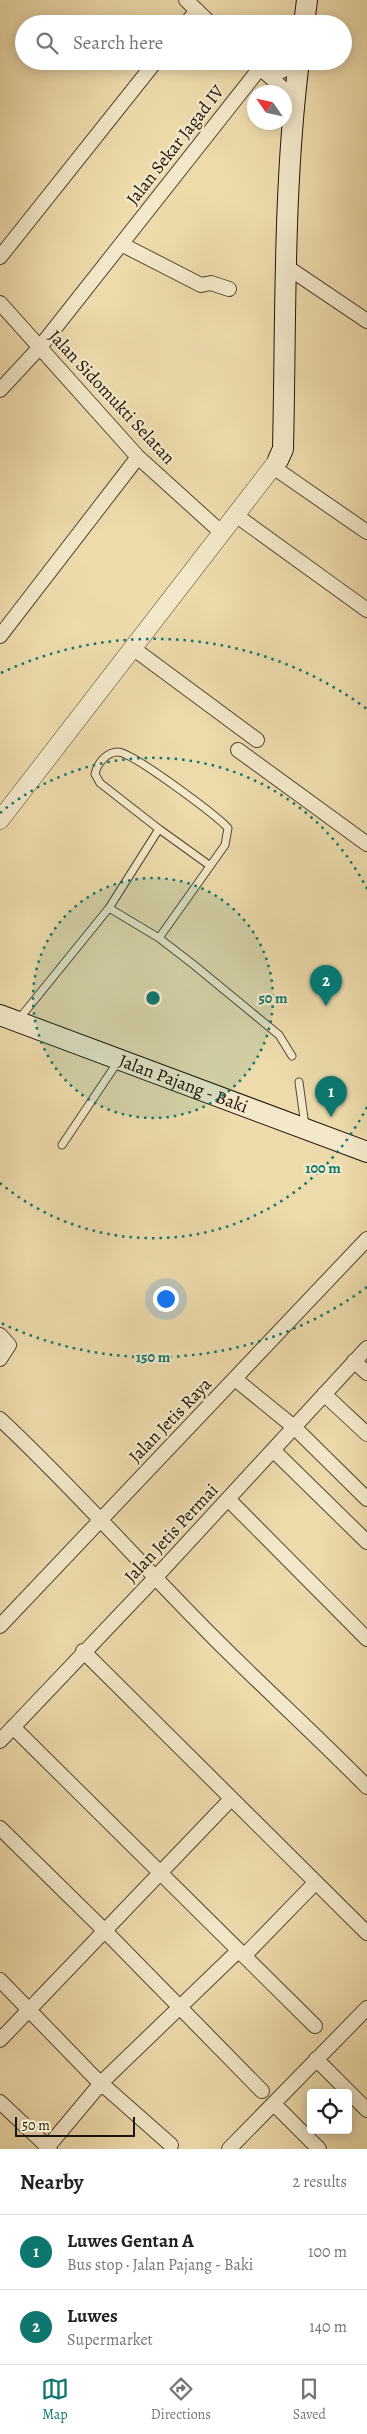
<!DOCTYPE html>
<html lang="en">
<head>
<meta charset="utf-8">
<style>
	:root { --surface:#fff; --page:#f6f6f6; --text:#222; --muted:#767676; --line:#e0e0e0; --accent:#0f766e }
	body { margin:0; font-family:Alegreya,serif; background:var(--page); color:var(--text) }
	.controls { position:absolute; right:15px; bottom:15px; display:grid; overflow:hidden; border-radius:5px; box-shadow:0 2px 12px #0003 }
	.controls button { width:45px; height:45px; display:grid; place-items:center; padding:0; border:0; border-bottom:1px solid var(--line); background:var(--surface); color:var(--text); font:25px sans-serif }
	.compass { position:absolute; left:247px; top:85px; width:45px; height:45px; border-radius:50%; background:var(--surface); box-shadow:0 2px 12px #0003; rotate:304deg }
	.scale { position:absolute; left:15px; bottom:12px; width:120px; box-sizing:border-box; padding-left:5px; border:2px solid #1f1409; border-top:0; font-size:14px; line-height:18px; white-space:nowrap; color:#1f1409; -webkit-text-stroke:4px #f3e8c9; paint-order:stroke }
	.you { position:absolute; left:165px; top:1298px; width:18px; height:18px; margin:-12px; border:4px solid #fff; border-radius:50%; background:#1a73e8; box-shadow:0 0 0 8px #1a73e833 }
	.badge { display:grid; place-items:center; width:32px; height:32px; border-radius:50%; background:var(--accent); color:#fff; font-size:16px; font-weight:700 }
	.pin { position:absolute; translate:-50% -41px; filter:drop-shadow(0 1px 2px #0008) }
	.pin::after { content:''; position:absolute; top:26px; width:18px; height:15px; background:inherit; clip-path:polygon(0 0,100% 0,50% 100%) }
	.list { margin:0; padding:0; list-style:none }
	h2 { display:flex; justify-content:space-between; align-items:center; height:65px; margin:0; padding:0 20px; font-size:21px }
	h2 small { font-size:16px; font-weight:400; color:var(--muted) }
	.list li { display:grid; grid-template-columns:32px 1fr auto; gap:15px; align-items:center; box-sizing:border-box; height:75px; padding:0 20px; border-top:1px solid var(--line) }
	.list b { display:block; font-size:19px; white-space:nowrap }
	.list p { margin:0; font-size:16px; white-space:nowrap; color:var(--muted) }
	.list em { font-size:16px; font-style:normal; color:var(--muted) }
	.icon { flex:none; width:28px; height:28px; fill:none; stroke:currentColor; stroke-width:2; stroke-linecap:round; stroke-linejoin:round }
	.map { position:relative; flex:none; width:367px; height:2149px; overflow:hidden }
	.search { position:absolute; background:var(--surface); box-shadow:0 2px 12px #0003; left:15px; right:15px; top:15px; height:55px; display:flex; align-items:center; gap:12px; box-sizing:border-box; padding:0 18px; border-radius:28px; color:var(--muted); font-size:19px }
	.sheet { height:215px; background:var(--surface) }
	nav { display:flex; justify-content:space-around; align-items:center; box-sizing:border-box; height:70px; border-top:1px solid var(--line); background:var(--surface); font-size:14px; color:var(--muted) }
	nav a { display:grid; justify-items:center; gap:2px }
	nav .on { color:var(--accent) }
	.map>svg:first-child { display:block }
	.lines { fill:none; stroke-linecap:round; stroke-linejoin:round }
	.service-casing { stroke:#524632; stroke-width:9 }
	.minor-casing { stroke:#524632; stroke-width:16 }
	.tertiary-casing { stroke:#524632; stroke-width:19 }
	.secondary-casing { stroke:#1f1409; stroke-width:22 }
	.service { stroke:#f3e8c9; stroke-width:7 }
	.minor { stroke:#f3e8c9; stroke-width:14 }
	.tertiary { stroke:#f3e8c9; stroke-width:18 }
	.secondary { stroke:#f3e8c9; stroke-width:20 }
	.ring { fill:none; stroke:#0f766e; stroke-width:2.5; stroke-dasharray:2.5 5 }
	.labels { text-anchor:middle; stroke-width:4.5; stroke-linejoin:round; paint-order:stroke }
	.street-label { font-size:18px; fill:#1f1409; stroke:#f3e8c9 }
	.centre { fill:#0f766e; stroke:#f3e8c9; stroke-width:2.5 }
	.ring-label { font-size:15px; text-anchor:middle; font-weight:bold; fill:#0f766e; stroke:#f3e8c9; stroke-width:4.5; stroke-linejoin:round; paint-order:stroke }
</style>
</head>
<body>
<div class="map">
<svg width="367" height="2149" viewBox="0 0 367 2149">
	<rect width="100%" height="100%" fill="#eddbac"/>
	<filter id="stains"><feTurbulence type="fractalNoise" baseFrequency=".004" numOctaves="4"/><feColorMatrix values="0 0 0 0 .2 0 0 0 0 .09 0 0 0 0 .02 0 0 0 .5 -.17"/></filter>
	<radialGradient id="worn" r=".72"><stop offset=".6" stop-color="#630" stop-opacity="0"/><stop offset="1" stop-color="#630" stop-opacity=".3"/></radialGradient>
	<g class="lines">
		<defs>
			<path id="service" d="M159 829 209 865
				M109 908 159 829 100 783 95 774C97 764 106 752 118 752 132 752 216 815 228 828L225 845 159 938
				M19 1019 109 908 159 938 194 965 279 1035 292 1056
				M299 1082 305 1126
				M62 1145 119 1060"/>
			<path id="minor" d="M186 0 211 24
				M186 24 197 10
				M252 61 295 99
				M269 76 299 64
				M121 244 201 285 211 283 229 289
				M0 257 156 61
				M287 267 367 321
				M0 303 138 457 222 533
				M0 390 40 347 260 68
				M273 467 367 532
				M237 516 367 610
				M0 636 138 457
				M134 649 257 740
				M238 750 367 844
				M0 1335 9 1345 0 1359
				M354 1361 367 1373
				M235 1379 294 1427 367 1499
				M324 1394 367 1434
				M0 1419C75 1489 142 1566 215 1639 265 1689 317 1736 367 1787
				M273 1450 367 1542
				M228 1499 367 1639
				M0 1626 367 1239
				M83 1651 367 1933
				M13 1727 315 2026
				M0 1741 155 1578 367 1348
				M0 1828 105 1931 262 2091
				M244 1956 315 1883
				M0 1980 94 2077 171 2145
				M0 2040 231 1799
				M316 2059 367 2110
				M0 2102 50 2149
				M274 2104 319 2149
				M46 2149 102 2082 238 1951
				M229 2149 367 2008"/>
			<path id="tertiary" d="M0 820 278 460"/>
			<g id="secondary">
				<path d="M304 24 307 0"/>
				<path d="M278 460 283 449C286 320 283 189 299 61"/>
				<path id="s1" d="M0 1015 367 1152"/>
			</g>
		</defs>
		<!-- service casing -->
		<use href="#service" class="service-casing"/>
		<!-- minor casing -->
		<use href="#minor" class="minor-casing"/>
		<!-- tertiary casing -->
		<use href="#tertiary" class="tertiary-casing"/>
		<!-- secondary casing -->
		<use href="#secondary" class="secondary-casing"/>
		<!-- service -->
		<use href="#service" class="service"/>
		<!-- minor -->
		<use href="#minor" class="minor"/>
		<!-- tertiary -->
		<use href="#tertiary" class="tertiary"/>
		<!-- secondary -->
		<use href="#secondary" class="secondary"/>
	</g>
	<!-- distance rings -->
	<circle cx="153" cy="998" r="120" fill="#0f766e" fill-opacity=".12"/>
	<g class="ring">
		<circle cx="153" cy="998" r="120"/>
		<path d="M367 1107A240 240 0 0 1 0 1183M0 813A240 240 0 0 1 367 889"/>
		<path d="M367 1287A359 359 0 0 1 1 1323M1 673A359 359 0 0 1 367 709"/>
	</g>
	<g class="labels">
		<!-- street labels -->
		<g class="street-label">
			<text transform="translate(175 145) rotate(-52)" y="6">Jalan Sekar Jagad IV</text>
			<text transform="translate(112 397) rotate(47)" y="6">Jalan Sidomukti Selatan</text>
			<text dy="6" stroke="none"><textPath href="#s1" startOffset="196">Jalan Pajang - Baki</textPath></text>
			<text transform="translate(170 1420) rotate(-46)" y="6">Jalan Jetis Raya</text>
			<text transform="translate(171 1533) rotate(-47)" y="6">Jalan Jetis Permai</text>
		</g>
	</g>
	<circle cx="153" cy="998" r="8" class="centre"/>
	<g class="ring-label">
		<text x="273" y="1003">50 m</text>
		<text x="323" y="1173">100 m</text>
		<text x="153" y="1362">150 m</text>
	</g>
	<rect width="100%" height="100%" filter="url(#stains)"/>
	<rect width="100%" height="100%" fill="url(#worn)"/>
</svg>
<div class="controls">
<button><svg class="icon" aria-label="locate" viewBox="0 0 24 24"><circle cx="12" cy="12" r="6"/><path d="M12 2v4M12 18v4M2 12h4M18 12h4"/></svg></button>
</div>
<svg class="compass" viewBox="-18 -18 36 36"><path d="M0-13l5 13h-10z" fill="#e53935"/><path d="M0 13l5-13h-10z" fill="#767676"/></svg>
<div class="scale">50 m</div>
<div class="you"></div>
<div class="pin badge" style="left:331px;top:1117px">1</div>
<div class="pin badge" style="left:326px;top:1006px">2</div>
<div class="search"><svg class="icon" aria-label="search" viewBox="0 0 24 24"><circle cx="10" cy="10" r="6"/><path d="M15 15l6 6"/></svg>Search here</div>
</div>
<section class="sheet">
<h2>Nearby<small>2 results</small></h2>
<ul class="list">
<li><span class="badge">1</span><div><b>Luwes Gentan A</b><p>Bus stop · Jalan Pajang - Baki</p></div><em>100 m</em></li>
<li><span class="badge">2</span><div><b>Luwes</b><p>Supermarket</p></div><em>140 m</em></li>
</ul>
</section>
<nav>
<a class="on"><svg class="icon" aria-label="map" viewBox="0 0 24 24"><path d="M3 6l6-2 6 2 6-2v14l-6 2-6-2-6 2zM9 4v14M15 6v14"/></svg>Map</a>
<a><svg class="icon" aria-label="directions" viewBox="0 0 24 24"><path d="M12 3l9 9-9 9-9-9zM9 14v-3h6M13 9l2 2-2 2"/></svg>Directions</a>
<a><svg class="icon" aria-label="saved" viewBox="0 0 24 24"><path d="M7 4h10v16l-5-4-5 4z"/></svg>Saved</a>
</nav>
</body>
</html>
